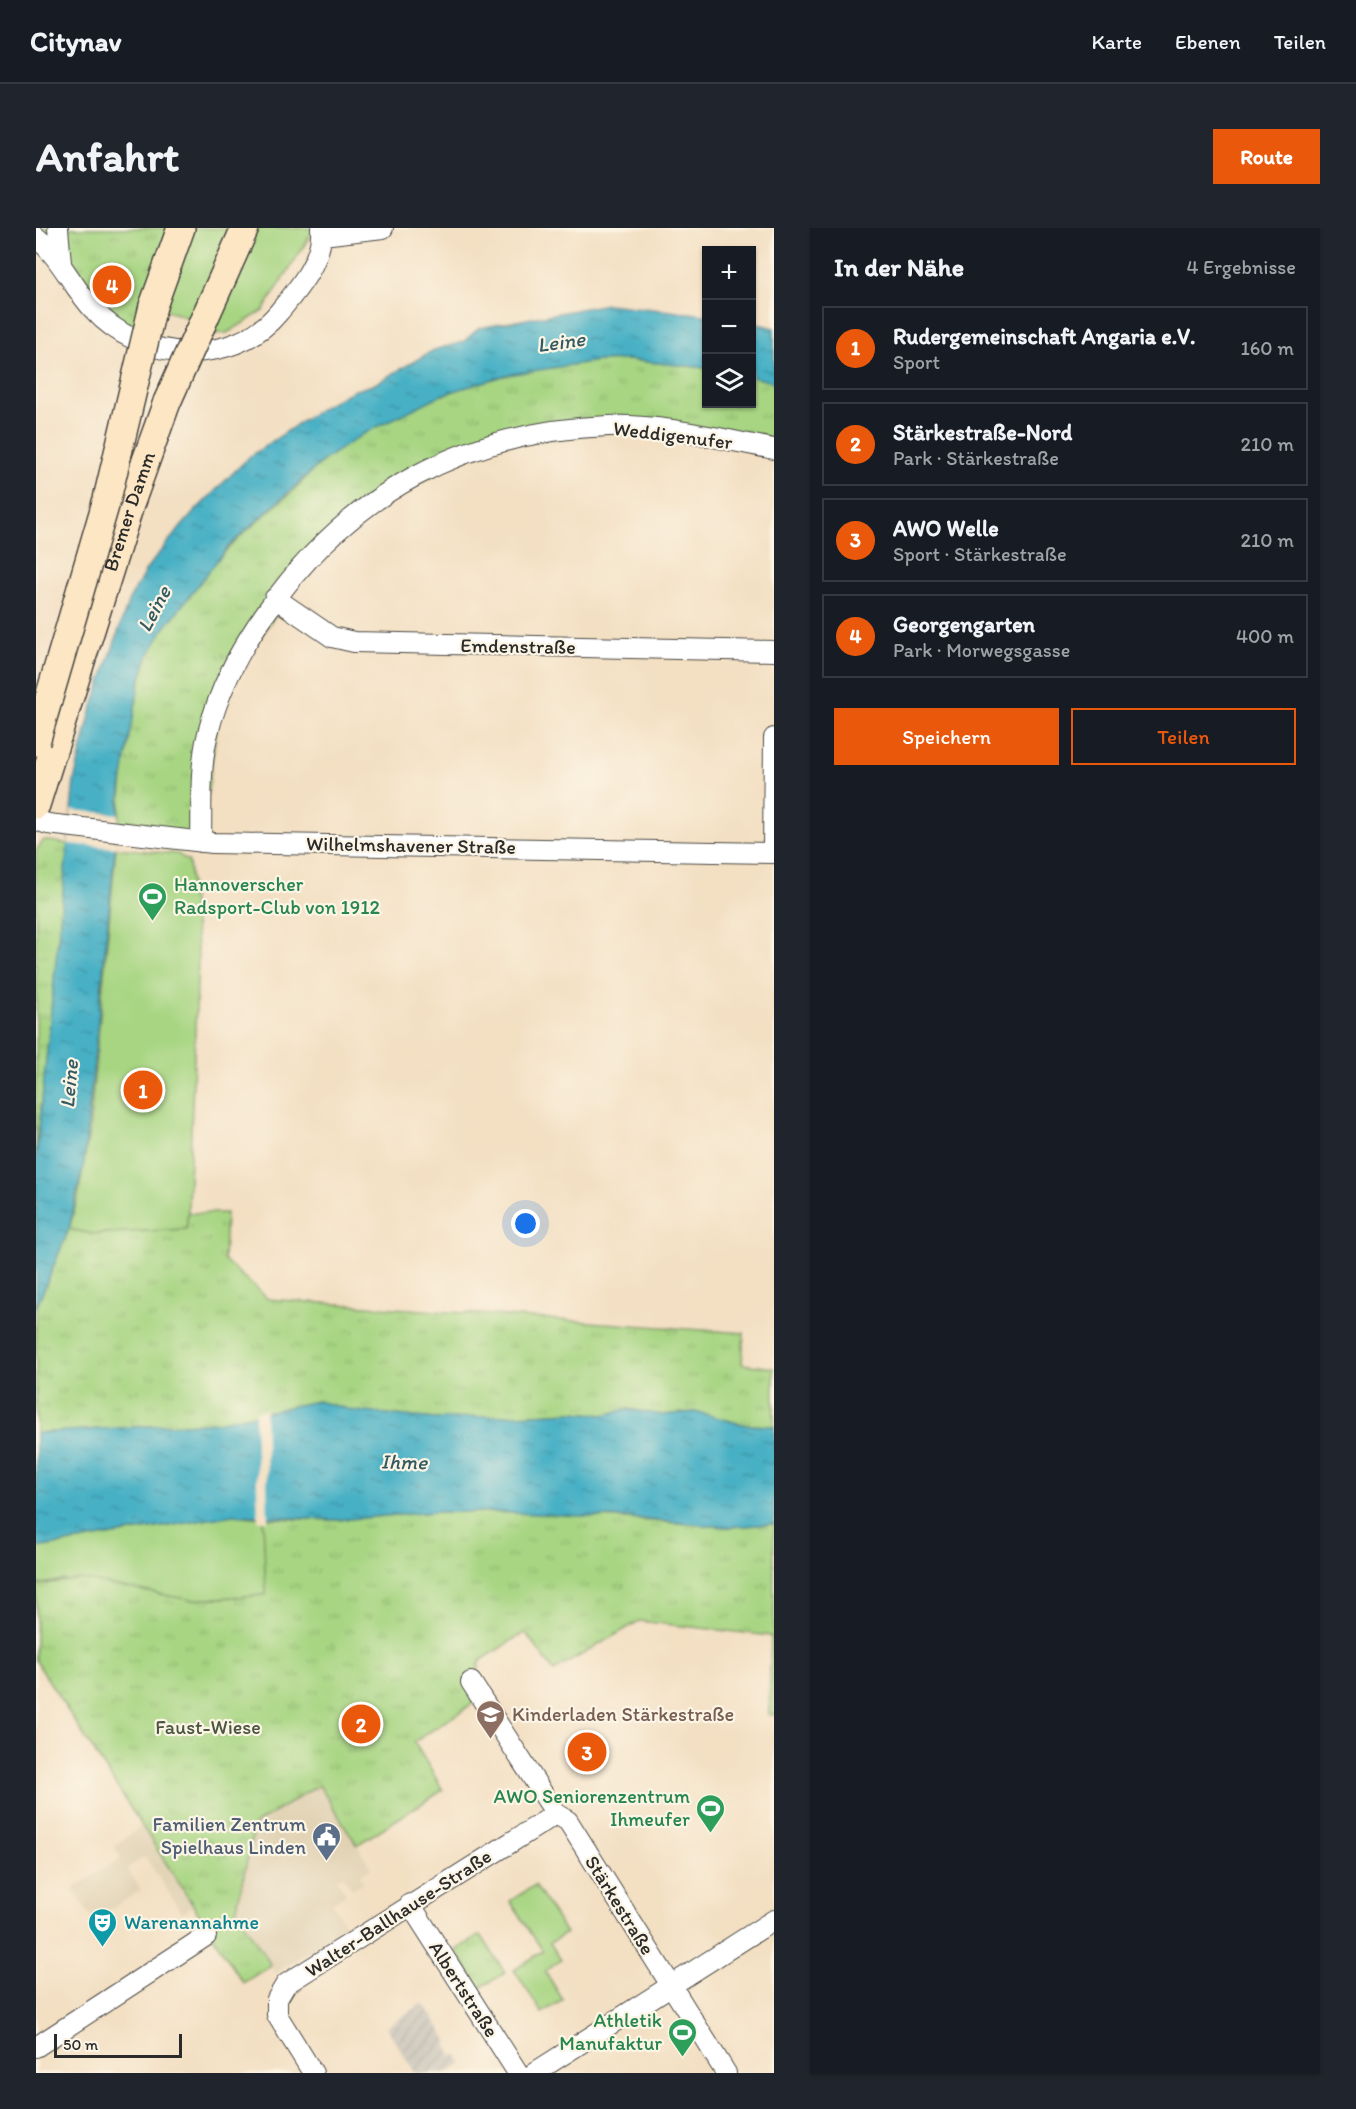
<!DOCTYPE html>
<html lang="de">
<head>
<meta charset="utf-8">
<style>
	:root { --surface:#171b24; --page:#20242c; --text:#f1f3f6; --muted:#9ea1a6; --line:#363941; --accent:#ea580c }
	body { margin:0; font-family:Itim,sans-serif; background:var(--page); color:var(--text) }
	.controls { position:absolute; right:18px; top:18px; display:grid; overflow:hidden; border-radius:0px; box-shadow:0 2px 4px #0004 }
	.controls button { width:54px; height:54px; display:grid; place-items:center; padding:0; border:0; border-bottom:2px solid var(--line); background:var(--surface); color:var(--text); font:30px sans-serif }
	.scale { position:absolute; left:18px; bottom:15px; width:128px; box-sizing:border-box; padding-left:6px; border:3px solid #2b2b2b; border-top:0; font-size:16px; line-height:21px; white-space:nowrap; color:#2b2b2b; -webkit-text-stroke:4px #fcf5e5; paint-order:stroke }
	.you { position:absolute; left:490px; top:996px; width:21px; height:21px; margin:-15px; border:4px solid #fff; border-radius:50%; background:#1a73e8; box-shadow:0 0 0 9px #1a73e833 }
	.badge { display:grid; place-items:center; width:39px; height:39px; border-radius:50%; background:var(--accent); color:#fff; font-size:20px; font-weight:700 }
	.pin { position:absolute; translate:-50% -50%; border:3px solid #fff; box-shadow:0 2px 6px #0006 }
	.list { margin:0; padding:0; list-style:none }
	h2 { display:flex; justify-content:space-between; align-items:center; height:78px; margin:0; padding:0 24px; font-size:26px }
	h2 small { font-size:20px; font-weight:400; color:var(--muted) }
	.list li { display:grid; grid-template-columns:39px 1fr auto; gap:18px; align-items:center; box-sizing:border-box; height:84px; margin:0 12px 12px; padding:0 12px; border:2px solid var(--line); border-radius:0px }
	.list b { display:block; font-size:22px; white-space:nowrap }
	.list p { margin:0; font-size:20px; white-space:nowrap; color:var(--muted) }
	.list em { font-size:20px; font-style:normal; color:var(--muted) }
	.actions { display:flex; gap:12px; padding:18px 24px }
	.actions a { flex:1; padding:14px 0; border:2px solid var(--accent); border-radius:0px; text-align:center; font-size:21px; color:var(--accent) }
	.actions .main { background:var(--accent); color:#fff }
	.icon { flex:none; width:33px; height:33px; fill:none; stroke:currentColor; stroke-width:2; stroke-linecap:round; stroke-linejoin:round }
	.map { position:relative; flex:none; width:738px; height:1845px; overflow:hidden; border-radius:0px }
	header { display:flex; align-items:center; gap:36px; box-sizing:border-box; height:84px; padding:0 30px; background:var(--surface); border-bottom:2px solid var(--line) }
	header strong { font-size:28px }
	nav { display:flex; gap:33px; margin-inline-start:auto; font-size:21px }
	.intro { display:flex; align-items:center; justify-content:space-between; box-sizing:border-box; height:144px; padding:0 36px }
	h1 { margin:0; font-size:42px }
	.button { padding:15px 27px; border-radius:0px; background:var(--accent); color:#fff; font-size:21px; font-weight:700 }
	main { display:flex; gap:36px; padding:0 36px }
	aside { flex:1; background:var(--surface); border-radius:0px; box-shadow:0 2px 4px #0004 }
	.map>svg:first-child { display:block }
	.built { fill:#e1d2b4 }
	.industrial { fill:url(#industrial-furrows) }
	.green { fill:#a7d582; stroke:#698056; stroke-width:1.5 }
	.park { fill:url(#park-tufts); stroke:#698056; stroke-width:1.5 }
	.water { fill:url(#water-ripples); stroke:#386e78; stroke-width:1.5 }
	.pier { fill:#f3dfc2 }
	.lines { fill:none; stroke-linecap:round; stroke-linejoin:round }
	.street-casing { stroke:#494642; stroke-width:22 }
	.secondary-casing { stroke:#494642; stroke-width:30 }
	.street { stroke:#fff; stroke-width:20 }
	.secondary { stroke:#fce6c4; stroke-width:27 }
	.secondary-bridge-casing { stroke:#494642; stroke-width:30; stroke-linecap:butt }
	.secondary-bridge { stroke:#fce6c4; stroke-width:27 }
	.labels { text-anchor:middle; stroke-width:4.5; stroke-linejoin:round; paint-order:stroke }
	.street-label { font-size:20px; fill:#2b2b2b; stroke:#fcf5e5 }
	.leisure-label { font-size:20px; fill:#27864d; stroke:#fcf5e5; text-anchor:end }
	.education-label { font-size:20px; fill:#785e54; stroke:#fcf5e5; text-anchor:start }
	.park-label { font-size:20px; fill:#4a5641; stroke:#fcf5e5 }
	.service-label { font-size:20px; fill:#4e5e75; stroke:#fcf5e5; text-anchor:end }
	.culture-label { font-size:20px; fill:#0d838f; stroke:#fcf5e5; text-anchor:start }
	.water-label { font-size:21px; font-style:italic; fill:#345a61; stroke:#fcf5e5 }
</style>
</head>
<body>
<header>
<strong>Citynav</strong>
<nav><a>Karte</a><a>Ebenen</a><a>Teilen</a></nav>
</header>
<div class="intro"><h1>Anfahrt</h1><a class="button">Route</a></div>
<main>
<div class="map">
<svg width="738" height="1845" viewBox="0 0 738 1845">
	<defs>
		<pattern id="industrial-furrows" width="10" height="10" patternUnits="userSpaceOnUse" patternTransform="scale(1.5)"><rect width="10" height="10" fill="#c9c3b8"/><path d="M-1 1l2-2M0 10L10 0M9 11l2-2" fill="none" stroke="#ada89e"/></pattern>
		<pattern id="park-tufts" width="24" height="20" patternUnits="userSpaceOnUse" patternTransform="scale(1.5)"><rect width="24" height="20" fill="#a7d582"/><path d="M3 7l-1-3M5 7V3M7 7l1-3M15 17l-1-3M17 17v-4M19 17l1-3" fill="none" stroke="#90b770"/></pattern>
		<pattern id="water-ripples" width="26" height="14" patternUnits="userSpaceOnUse" patternTransform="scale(1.5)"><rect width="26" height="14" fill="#46b0c5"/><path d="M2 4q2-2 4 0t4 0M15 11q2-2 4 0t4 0" fill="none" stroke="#3b8fa0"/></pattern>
	</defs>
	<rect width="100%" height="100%" fill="#fcf5e5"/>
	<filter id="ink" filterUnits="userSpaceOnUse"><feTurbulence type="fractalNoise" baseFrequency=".0167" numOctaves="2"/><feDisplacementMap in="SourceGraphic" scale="12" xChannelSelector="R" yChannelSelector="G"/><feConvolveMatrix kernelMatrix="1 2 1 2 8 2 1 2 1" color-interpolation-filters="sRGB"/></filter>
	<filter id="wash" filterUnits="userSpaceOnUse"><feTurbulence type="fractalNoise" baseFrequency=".008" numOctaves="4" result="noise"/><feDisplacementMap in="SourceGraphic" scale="24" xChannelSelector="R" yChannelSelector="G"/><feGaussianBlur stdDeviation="1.35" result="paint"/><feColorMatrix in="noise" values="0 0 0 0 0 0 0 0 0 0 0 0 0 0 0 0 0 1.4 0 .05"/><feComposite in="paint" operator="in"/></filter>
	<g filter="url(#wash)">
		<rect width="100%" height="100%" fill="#f3dfc2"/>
		<!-- built -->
		<path class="built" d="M283 1557 336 1640 324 1647 328 1654 316 1661 307 1647 301 1651 310 1666 296 1675 311 1699 240 1745 200 1683 219 1596Z
			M106 1598 158 1677 146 1685 109 1629 91 1640 105 1662 57 1693 37 1661 85 1630 78 1618Z"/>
		<!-- industrial -->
		<path class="industrial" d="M387 1775 413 1814 410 1816 417 1828 421 1826 426 1835 411 1845H379L350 1799Z"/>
		<!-- green -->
		<path class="green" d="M157 0H195L155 91 129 82Z
			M218 0H279L227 83 191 105 172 106Z
			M80 620 142 626 153 634 162 731 151 1001 56 1006 33 1001 42 969 53 904Z
			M197 1287 227 1290 231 1367 155 1372 27 1352 0 1357V1320Z
			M499 1657 530 1705 514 1715 525 1732 509 1743 527 1772 506 1785 478 1742 507 1723 474 1673Z"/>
		<!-- park -->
		<path class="park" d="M0 0H132L97 110 87 104Z
			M593 132 670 140V176H716V149L738 154V216L607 200 444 219 290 312 185 467 165 614 82 603C87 545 92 483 112 428 122 402 144 379 160 357 187 322 218 296 251 268 268 253 282 235 301 222 386 164 490 133 593 132Z
			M8 612 32 616 0 931V622Z
			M152 985H190L188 1032 232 1071 708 1105 706 1136 738 1140V1198L710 1197 659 1184 626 1187 592 1181 568 1187 538 1184 400 1191 319 1183 281 1173 182 1194 0 1205V1080L33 1001 56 1006 150 1001Z
			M397 1284 514 1285 691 1299 738 1296V1487H733L735 1408 603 1393 518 1443 489 1404 444 1433 436 1476 378 1514 407 1562 321 1617 283 1557 219 1596 200 1683 235 1737 207 1755 0 1433V1357L45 1351 155 1372 230 1367 227 1290 300 1292Z
			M445 1707 469 1745 444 1760 420 1722Z"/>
		<!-- water -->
		<path class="water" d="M571 76 670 87V140L593 132 562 133 470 147 405 167 327 206 287 233 192 319 127 402 113 426 103 456 85 561 48 934 33 1001 0 1080V931L38 553 54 487 93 372 110 342 131 315 159 283 213 229 287 179 316 163 337 157 398 122 427 114 443 100Z
			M716 94 738 100V154L716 149Z
			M281 1173 319 1183 400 1191 538 1184 568 1187 592 1181 626 1187 659 1184 710 1197 738 1198V1296L691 1299 591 1290 454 1284H397L300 1292 197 1287 0 1320V1205L182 1194Z"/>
		<!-- pier -->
		<path class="pier" d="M35 582 83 586 80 620 32 616Z
			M229 1181 232 1293H227L222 1292 219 1184Z"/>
	</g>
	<g filter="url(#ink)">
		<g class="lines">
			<defs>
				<path id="street" d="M22 0 25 35
					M286 7 347 0
					M0 9C24 29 36 58 57 81 104 134 196 141 243 84 261 62 288 31 285 0
					M239 370 296 409 318 414 738 423
					M0 592 12 596 177 615 738 625
					M165 614C166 578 163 540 172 505 183 462 205 419 231 383 312 266 429 203 572 198 627 196 684 211 738 221
					M737 625 738 510
					M435 1454 520 1586 532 1593 690 1845
					M374 1676 482 1845
					M0 1819 170 1708
					M277 1845 241 1787V1771L250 1756 520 1586
					M498 1845 738 1692"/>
				<g id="secondary">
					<path d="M117 78 145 0"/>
					<path d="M166 96 209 0"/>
					<path id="s1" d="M0 577 94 277 131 174"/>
				</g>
			</defs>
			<!-- street casing -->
			<use href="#street" class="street-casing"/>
			<!-- secondary casing -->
			<use href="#secondary" class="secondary-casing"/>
			<!-- street -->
			<use href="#street" class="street"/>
			<!-- secondary -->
			<use href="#secondary" class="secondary"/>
			<defs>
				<path id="secondary-bridge" d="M131 174 166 96
					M0 514 71 271 117 78"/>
			</defs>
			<!-- secondary-bridge casing -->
			<use href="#secondary-bridge" class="secondary-bridge-casing"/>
			<!-- secondary-bridge -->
			<use href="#secondary-bridge" class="secondary-bridge"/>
		</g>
	</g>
	<!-- icons -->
	<defs>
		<symbol id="stadium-pin" viewBox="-11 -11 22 30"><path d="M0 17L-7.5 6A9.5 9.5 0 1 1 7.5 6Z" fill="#2e9e5b" stroke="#fcf5e5"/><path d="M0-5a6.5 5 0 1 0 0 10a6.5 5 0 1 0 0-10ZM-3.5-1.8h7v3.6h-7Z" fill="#fff"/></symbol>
		<symbol id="school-pin" viewBox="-11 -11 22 30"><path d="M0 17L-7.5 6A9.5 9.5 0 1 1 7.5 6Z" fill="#8d6e63" stroke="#fcf5e5"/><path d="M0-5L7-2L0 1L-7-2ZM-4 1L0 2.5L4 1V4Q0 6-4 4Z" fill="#fff"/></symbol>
		<symbol id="civic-pin" viewBox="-11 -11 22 30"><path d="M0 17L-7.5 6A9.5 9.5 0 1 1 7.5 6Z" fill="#5c6f8a" stroke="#fcf5e5"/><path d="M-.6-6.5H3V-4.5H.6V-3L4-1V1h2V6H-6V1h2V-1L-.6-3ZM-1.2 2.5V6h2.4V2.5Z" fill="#fff"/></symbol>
		<symbol id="theatre-pin" viewBox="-11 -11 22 30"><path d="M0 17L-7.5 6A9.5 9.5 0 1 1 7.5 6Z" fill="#0f9aa8" stroke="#fcf5e5"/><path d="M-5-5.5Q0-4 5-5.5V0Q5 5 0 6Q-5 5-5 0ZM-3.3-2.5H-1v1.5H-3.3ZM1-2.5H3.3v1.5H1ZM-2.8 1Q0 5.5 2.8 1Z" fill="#fff"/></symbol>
	</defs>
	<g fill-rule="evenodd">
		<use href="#stadium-pin" x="100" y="652" width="33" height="45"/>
		<use href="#school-pin" x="438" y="1470" width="33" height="45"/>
		<use href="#stadium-pin" x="658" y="1564" width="33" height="45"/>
		<use href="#civic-pin" x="274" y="1592" width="33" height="45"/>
		<use href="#theatre-pin" x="50" y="1678" width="33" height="45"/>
		<use href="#stadium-pin" x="630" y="1788" width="33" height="45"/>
	</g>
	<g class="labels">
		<!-- street labels -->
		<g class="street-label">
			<text transform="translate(637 207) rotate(7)" y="7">Weddigenufer</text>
			<text dy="7" stroke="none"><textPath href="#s1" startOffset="308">Bremer Damm</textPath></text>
			<text transform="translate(482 418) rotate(1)" y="7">Emdenstraße</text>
			<text transform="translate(375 617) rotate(1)" y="7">Wilhelmshavener Straße</text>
			<text transform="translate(584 1677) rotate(58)" y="7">Stärkestraße</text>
			<text transform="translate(362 1685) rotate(-33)" y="7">Walter-Ballhause-Straße</text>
			<text transform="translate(428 1761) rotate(57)" y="7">Albertstraße</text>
		</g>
		<!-- leisure labels -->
		<g class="leisure-label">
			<text x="138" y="663" text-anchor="start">Hannoverscher<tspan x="138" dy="23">Radsport-Club von 1912</tspan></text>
			<text x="654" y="1575">AWO Seniorenzentrum<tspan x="654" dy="23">Ihmeufer</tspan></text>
			<text x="626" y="1799">Athletik<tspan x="626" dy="23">Manufaktur</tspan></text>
		</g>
		<!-- education labels -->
		<g class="education-label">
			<text x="476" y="1493">Kinderladen Stärkestraße</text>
		</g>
		<!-- park labels -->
		<g class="park-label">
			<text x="172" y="1506">Faust-Wiese</text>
		</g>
		<!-- service labels -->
		<g class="service-label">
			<text x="270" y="1603">Familien Zentrum<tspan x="270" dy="23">Spielhaus Linden</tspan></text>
		</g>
		<!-- culture labels -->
		<g class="culture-label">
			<text x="88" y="1701">Warenannahme</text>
		</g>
		<!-- water labels -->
		<g class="water-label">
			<text transform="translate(525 114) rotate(-8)" y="7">Leine</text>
			<text transform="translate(118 381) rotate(-62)" y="7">Leine</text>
			<text transform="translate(33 856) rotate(-85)" y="7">Leine</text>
			<text transform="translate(368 1234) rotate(1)" y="7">Ihme</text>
		</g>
	</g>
</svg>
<div class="controls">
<button>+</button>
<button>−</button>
<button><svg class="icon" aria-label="layers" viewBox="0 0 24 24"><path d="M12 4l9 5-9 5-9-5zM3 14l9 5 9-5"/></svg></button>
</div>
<div class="scale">50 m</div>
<div class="you"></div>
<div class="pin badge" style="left:107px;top:862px">1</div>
<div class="pin badge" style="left:325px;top:1496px">2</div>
<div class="pin badge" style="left:551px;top:1524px">3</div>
<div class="pin badge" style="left:76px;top:57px">4</div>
</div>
<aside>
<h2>In der Nähe<small>4 Ergebnisse</small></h2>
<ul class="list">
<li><span class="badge">1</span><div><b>Rudergemeinschaft Angaria e.V.</b><p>Sport</p></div><em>160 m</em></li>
<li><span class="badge">2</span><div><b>Stärkestraße-Nord</b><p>Park · Stärkestraße</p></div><em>210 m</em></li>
<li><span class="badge">3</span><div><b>AWO Welle</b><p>Sport · Stärkestraße</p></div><em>210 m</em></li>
<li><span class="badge">4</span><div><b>Georgengarten</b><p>Park · Morwegsgasse</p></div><em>400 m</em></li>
</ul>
<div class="actions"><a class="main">Speichern</a><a>Teilen</a></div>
</aside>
</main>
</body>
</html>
